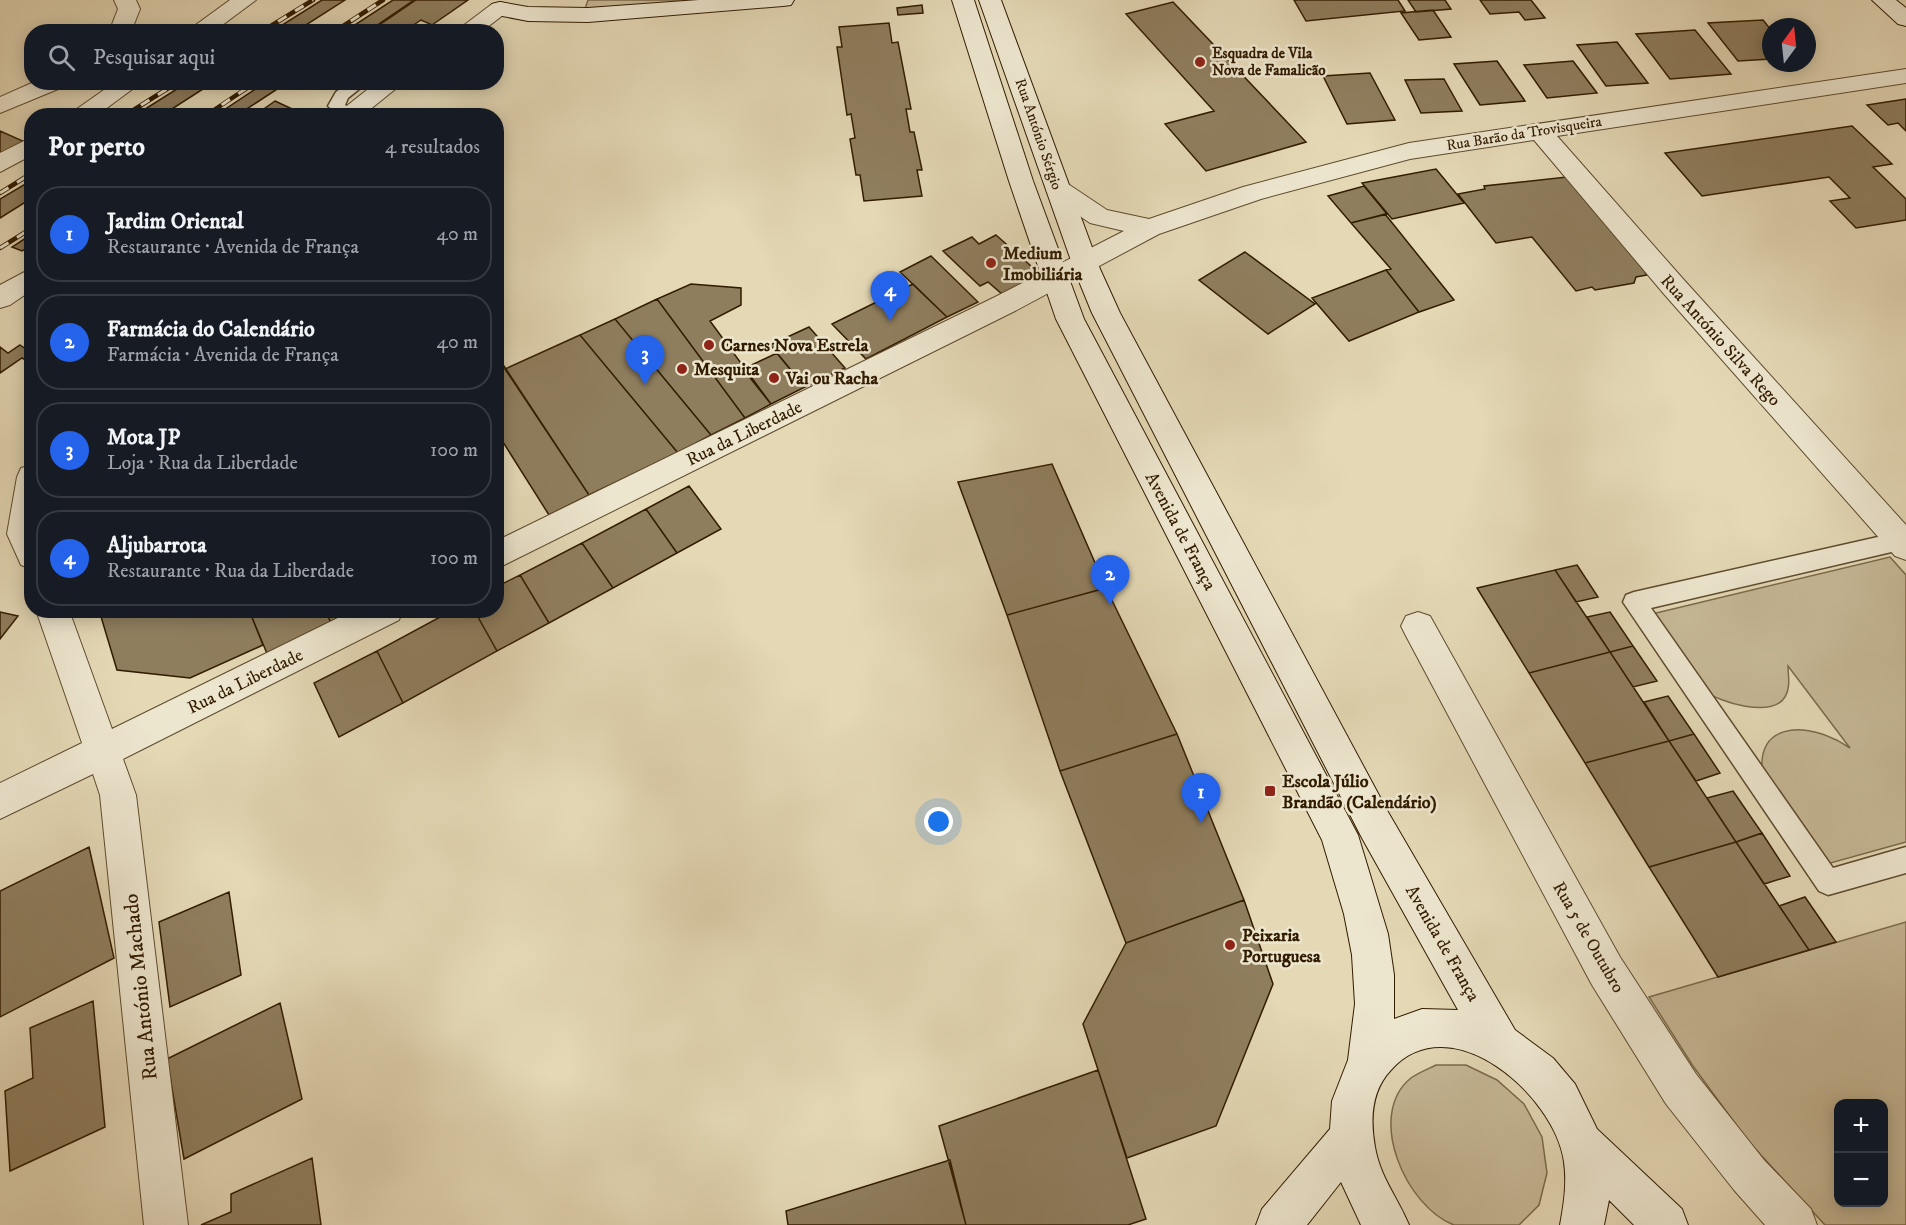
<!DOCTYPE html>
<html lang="pt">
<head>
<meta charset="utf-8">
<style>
	:root { --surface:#171b24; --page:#20242c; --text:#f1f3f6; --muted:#9ea1a6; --line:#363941; --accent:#2563eb }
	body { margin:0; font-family:"IM FELL DW Pica",serif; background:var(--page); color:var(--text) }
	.controls { position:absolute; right:18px; bottom:18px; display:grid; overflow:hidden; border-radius:12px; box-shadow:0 3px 15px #0003 }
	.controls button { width:54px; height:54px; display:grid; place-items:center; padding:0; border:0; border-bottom:2px solid var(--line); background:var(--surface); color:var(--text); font:30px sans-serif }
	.compass { position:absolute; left:1762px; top:18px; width:54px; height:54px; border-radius:50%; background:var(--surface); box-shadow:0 3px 15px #0003; rotate:15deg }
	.you { position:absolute; left:939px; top:822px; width:21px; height:21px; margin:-15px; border:4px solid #fff; border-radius:50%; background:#1a73e8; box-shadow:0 0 0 9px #1a73e833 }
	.badge { display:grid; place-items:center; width:39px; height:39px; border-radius:50%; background:var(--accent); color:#fff; font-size:20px; font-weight:700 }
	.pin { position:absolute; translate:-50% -50px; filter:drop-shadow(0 2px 3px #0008) }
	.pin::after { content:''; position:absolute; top:32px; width:21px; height:18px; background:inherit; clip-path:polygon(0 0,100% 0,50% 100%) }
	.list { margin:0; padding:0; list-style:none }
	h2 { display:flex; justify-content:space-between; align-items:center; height:78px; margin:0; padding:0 24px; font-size:26px }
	h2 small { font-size:20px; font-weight:400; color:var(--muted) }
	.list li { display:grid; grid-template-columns:39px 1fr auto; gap:18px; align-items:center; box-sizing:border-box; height:96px; margin:0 12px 12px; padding:0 12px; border:2px solid var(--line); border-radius:24px }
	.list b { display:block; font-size:22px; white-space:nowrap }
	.list p { margin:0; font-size:20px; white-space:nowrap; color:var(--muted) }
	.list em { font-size:20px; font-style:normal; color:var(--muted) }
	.icon { flex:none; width:33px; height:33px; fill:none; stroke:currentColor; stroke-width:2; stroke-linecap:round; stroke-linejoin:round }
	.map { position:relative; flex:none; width:1906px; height:1225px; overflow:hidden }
	.search { position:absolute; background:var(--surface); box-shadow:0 3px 15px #0003; left:24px; top:24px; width:480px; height:66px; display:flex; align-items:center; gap:15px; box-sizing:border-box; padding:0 21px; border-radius:24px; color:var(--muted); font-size:22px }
	.panel { position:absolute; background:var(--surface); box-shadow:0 3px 15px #0003; left:24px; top:108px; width:480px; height:510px; border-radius:24px }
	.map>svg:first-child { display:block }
	.green { fill:#c6b896; stroke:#7c6a4b; stroke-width:1.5; fill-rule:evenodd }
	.building { fill:#8f7e5e; stroke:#321c00; stroke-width:1.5 }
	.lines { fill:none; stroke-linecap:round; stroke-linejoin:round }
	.lane-casing { stroke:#5e4b2d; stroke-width:3 }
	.street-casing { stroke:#5e4b2d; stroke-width:2 }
	.secondary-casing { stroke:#321c00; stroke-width:2 }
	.lane { fill:#ede6cf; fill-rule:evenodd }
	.street { fill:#ede6cf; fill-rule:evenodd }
	.secondary { fill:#ede6cf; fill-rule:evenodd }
	.rail-casing { stroke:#321c00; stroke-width:4.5 }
	.rail { stroke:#ede6cf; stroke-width:3; stroke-dasharray:10; stroke-linecap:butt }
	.poi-dot { fill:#8f2418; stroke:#ede6cf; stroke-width:2 }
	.labels { text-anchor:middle; stroke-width:5; stroke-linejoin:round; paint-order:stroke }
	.far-poi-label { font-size:15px; font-weight:bold; fill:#321c00; stroke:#ede6cf; text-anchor:start }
	.far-street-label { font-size:15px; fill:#321c00; stroke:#ede6cf }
	.poi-label { font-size:18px; font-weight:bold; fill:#321c00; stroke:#ede6cf; text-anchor:start }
	.street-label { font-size:18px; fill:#321c00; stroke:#ede6cf }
	.near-street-label { font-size:21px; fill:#321c00; stroke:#ede6cf }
</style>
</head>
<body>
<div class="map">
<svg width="1906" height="1225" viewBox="0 0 1906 1225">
	<rect width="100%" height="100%" fill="#e4d8b5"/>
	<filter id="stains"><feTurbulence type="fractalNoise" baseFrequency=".00333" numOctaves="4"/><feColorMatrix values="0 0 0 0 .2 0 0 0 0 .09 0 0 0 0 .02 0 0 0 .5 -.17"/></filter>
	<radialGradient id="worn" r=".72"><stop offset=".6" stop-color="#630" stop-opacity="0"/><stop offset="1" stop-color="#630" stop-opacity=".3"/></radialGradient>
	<!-- green -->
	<path class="green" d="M588 0H729L585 9Z
		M1890 557 1906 575V842L1827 864 1762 770C1759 725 1801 723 1834 739 1840 741 1846 746 1850 748L1788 666C1788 676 1791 687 1785 697 1772 718 1719 703 1704 690 1690 677 1664 632 1652 614Z
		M1906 922V1225H1825L1748 1141 1693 1066 1649 997ZM1838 1104H1884V1202H1838Z
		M1436 1065H1466L1497 1080 1524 1104 1542 1137 1547 1173 1539 1205 1519 1225C1505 1225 1465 1225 1454 1225 1406 1207 1365 1115 1411 1078 1418 1073 1428 1069 1436 1065Z"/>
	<!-- building -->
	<path class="building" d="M322 0H345L295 32H271Z
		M393 0H414L367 32H344Z
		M416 0H468L432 25 421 20 406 30 408 32H369Z
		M1294 0H1398L1405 11 1306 21Z
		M1408 0H1445L1451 9 1416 12Z
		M1480 0H1531L1545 18 1525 20 1519 12 1490 14Z
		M1173 2 1306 142 1206 171 1165 124 1214 111 1126 14Z
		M922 5 923 13 898 15 897 8Z
		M1433 10 1451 37 1419 40 1401 13Z
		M1763 20 1771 30V59L1738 61 1708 23Z
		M889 23 892 43 898 42 911 109H906L910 132H914L922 170H917L922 196 864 201 860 175H856L850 139 855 138 851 114 847 115 837 47H842L839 27Z
		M1695 30 1731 74 1670 79 1636 34Z
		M1617 42 1648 83 1606 86 1577 45Z
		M1497 61 1525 101 1480 105 1454 64Z
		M1573 61 1597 93 1547 98 1524 65Z
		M1370 73 1395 120 1347 124 1323 76Z
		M1444 79 1462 111 1421 113 1405 80Z
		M188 82H214L161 116H134Z
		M266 82H288L236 116H215Z
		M1906 99V131L1898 123 1888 125 1867 105Z
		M275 101 307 116H254Z
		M1852 126 1892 164 1873 167 1906 199V220L1856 228 1830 201 1850 198 1829 177 1702 196 1665 153Z
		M0 131 25 142 0 158Z
		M1436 169 1464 203 1392 219 1362 183Z
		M1567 177 1646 268 1643 269 1647 275 1636 277 1634 283 1595 290 1592 287 1576 291 1532 237 1496 243 1458 194 1485 189 1484 186Z
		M32 180V198L0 218V199Z
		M1364 186 1387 214 1351 223 1328 196Z
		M1385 214 1454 300 1419 312 1386 270 1391 269 1351 223Z
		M32 234V245L22 251 12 247Z
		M996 235 1040 274 1002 294 988 282 980 286 943 251 972 237 979 244Z
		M1245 252 1315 304 1268 334 1199 280Z
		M931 256 978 302 947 317 900 272Z
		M1386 270 1419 312 1349 341 1312 298Z
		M691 284 741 288V305L710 321 771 404 745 418 657 299Z
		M913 284 947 317 866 359 832 324Z
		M657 299 745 418 711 435 615 319Z
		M615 319 711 435 678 453 580 335Z
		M809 327 845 368 805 387 770 345Z
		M580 335 678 453 589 495 505 369Z
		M20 345 32 353V360L28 362 22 358 0 373V347L8 353Z
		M777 353 805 387 771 404 743 369Z
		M498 357 589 495 549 515 496 431Z
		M1052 464 1106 588 1007 615 958 482Z
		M689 486 721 529 677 553 646 509Z
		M646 509 677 553 613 588 582 543Z
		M582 543 613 588 549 623 520 575Z
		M1577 565 1598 597 1576 602 1555 570Z
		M1555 570 1610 652 1529 673 1477 588Z
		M520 575 549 623 497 651 474 610H496V587Z
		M1106 588 1177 734 1060 771 1007 615Z
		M99 610H249L263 645 190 678 117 670Z
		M249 610H325L332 625 268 656Z
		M325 610H360L332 625Z
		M453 610H474L497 651 403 703 377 651Z
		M0 612 18 616 0 639Z
		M1610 612 1633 646 1610 652 1587 617Z
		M1633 646 1657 681 1633 687 1610 652Z
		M377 651 403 703 339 737 314 683Z
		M1610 652 1669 741 1585 763 1529 673Z
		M1668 696 1694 734 1669 741 1644 702Z
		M1177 734 1244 900 1126 943 1060 771Z
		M1694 734 1720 773 1696 781 1669 741Z
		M1669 741 1736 842 1649 867 1585 763Z
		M1733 791 1762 833 1736 842 1707 798Z
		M1762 833 1790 876 1764 884 1736 842Z
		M1736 842 1809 950 1718 977 1649 867Z
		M89 847 114 958 0 1017V891Z
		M229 892 241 975 170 1007 159 922Z
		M1805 897 1836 942 1809 950 1779 906Z
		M1244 900 1273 984 1216 1126 1127 1158 1083 1024 1126 943Z
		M93 1001 105 1127 10 1171 5 1091 33 1078 30 1028Z
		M280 1003 302 1099 184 1159 167 1059Z
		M1098 1070 1146 1219 1128 1225H966L939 1126Z
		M312 1158 321 1225H201L231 1212V1194Z
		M950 1160 966 1225H788L786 1211Z"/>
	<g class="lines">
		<defs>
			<path id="lane" d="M349 82H368L348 98 345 105 354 110 355 116H339L328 106 336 92Z
				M1900 532 1906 534V548L1900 550 1651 608 1833 868 1906 847V873L1828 895 1819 891 1623 602 1626 595 1634 592Z"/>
			<path id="street" d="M114 0H136L140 9 131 32H109L118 9Z
				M230 0H256L213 32H186Z
				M500 2 508 4 511 9 481 32H455L492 4Z
				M1906 69V83L1557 136 1684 280 1906 525V560L1895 556 1664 294 1534 140 1410 159 1261 199 1159 234 1015 311 496 569V541L995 297 1124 231 1090 223 1050 196 1046 190 1050 184 1059 182 1068 184 1107 210 1149 219 1243 187 1409 143Z
				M34 82H66L63 87 0 113V97Z
				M115 82H142L96 116H67Z
				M377 82H404L362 116H334Z
				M32 137V155L0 172V153Z
				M32 268V290L10 305 0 308V285Z
				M32 465V569L21 565 7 534 17 477 21 468Z
				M36 610H69L112 729 354 610H403L399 620 123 759 136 795 188 1225H144L100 795 93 774 0 819V783L82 743Z
				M1418 612 1430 616 1620 957 1696 1074 1764 1160 1811 1209 1817 1225H1765L1734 1190 1666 1104 1592 985 1406 636 1401 626 1406 616Z"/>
			<path id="secondary" d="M699 0H794L791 5 783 6 588 22 528 21 492 14 489 9 492 4 500 2 528 7 588 8Z
				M952 0H974L1033 181 1084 319 1358 835 1388 934 1394 975V1019L1422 1009 1458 1010 1362 838 1092 313 1074 269 979 0H1001L1100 269 1120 313 1388 812 1515 1030 1553 1058 1575 1084 1597 1129 1682 1209 1688 1225H1634L1609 1200 1604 1225H1560C1564 1203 1567 1184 1564 1162 1555 1095 1450 1004 1391 1070 1371 1091 1370 1119 1375 1147 1380 1177 1398 1198 1409 1225H1361L1341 1182 1307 1225H1256L1262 1209 1330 1129 1332 1101 1348 1060 1355 1004 1352 955 1344 914 1322 840 1056 319 1009 181Z
				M1872 0H1896L1906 8V26L1898 24Z"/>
		</defs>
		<!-- lane casing -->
		<use href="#lane" class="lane-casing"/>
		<!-- street casing -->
		<use href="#street" class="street-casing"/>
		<!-- secondary casing -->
		<use href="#secondary" class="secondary-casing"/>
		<!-- lane -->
		<use href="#lane" class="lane"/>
		<!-- street -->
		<use href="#street" class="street"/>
		<!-- secondary -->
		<use href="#secondary" class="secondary"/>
		<defs>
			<path id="rail" d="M261 32 313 0
				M334 32 383 0
				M124 116 178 82
				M205 116 256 82
				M0 193 32 173
				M0 248 32 228"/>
		</defs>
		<!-- rail casing -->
		<use href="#rail" class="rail-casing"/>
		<!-- rail -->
		<use href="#rail" class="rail"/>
	</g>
	<!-- markers -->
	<g class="poi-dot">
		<circle cx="1200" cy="62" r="6"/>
		<circle cx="991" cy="263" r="6"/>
		<circle cx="709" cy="345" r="6"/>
		<circle cx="682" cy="369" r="6"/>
		<circle cx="774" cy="378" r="6"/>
		<rect x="1264" y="785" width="12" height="12" rx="3"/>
		<circle cx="1230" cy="945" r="6"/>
	</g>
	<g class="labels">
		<!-- far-poi labels -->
		<g class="far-poi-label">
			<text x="1212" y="58">Esquadra de Vila<tspan x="1212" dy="17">Nova de Famalicão</tspan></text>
		</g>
		<!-- far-street labels -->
		<g class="far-street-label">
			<text transform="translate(1524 133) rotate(-9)" y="5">Rua Barão da Trovisqueira</text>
			<text transform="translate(1039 134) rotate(71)" y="5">Rua António Sérgio</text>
		</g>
		<!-- poi labels -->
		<g class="poi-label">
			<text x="1003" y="259">Medium<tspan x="1003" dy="21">Imobiliária</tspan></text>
			<text x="721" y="351">Carnes Nova Estrela</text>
			<text x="694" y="375">Mesquita</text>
			<text x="786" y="384">Vai ou Racha</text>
			<text x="1282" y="787">Escola Júlio<tspan x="1282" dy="21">Brandão (Calendário)</tspan></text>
			<text x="1242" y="941">Peixaria<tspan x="1242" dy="21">Portuguesa</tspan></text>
		</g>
		<!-- street labels -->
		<g class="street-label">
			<text transform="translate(1721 340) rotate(48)" y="6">Rua António Silva Rego</text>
			<text transform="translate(744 433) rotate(-26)" y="6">Rua da Liberdade</text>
			<text transform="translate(1181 531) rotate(62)" y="6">Avenida de França</text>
			<text transform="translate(245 681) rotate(-26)" y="6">Rua da Liberdade</text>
			<text transform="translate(1589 937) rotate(60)" y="6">Rua 5 de Outubro</text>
			<text transform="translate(1443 943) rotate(60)" y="6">Avenida de França</text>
		</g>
		<!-- near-street labels -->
		<g class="near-street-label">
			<text transform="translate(140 987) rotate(-96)" y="7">Rua António Machado</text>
		</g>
	</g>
	<rect width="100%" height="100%" filter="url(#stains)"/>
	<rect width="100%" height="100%" fill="url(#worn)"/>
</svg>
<div class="controls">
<button>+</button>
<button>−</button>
</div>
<svg class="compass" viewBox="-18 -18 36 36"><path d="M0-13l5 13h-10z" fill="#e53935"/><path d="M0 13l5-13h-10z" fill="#9ea1a6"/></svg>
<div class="you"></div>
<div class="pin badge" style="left:1201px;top:823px">1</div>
<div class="pin badge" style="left:1110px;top:605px">2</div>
<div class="pin badge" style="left:645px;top:385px">3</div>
<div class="pin badge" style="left:890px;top:321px">4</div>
<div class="search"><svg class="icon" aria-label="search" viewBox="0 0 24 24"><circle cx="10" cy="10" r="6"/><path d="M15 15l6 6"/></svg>Pesquisar aqui</div>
<section class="panel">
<h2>Por perto<small>4 resultados</small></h2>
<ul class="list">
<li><span class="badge">1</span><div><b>Jardim Oriental</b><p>Restaurante · Avenida de França</p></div><em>40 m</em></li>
<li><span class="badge">2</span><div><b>Farmácia do Calendário</b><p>Farmácia · Avenida de França</p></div><em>40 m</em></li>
<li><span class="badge">3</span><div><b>Mota JP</b><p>Loja · Rua da Liberdade</p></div><em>100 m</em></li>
<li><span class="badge">4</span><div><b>Aljubarrota</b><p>Restaurante · Rua da Liberdade</p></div><em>100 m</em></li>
</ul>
</section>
</div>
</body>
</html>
